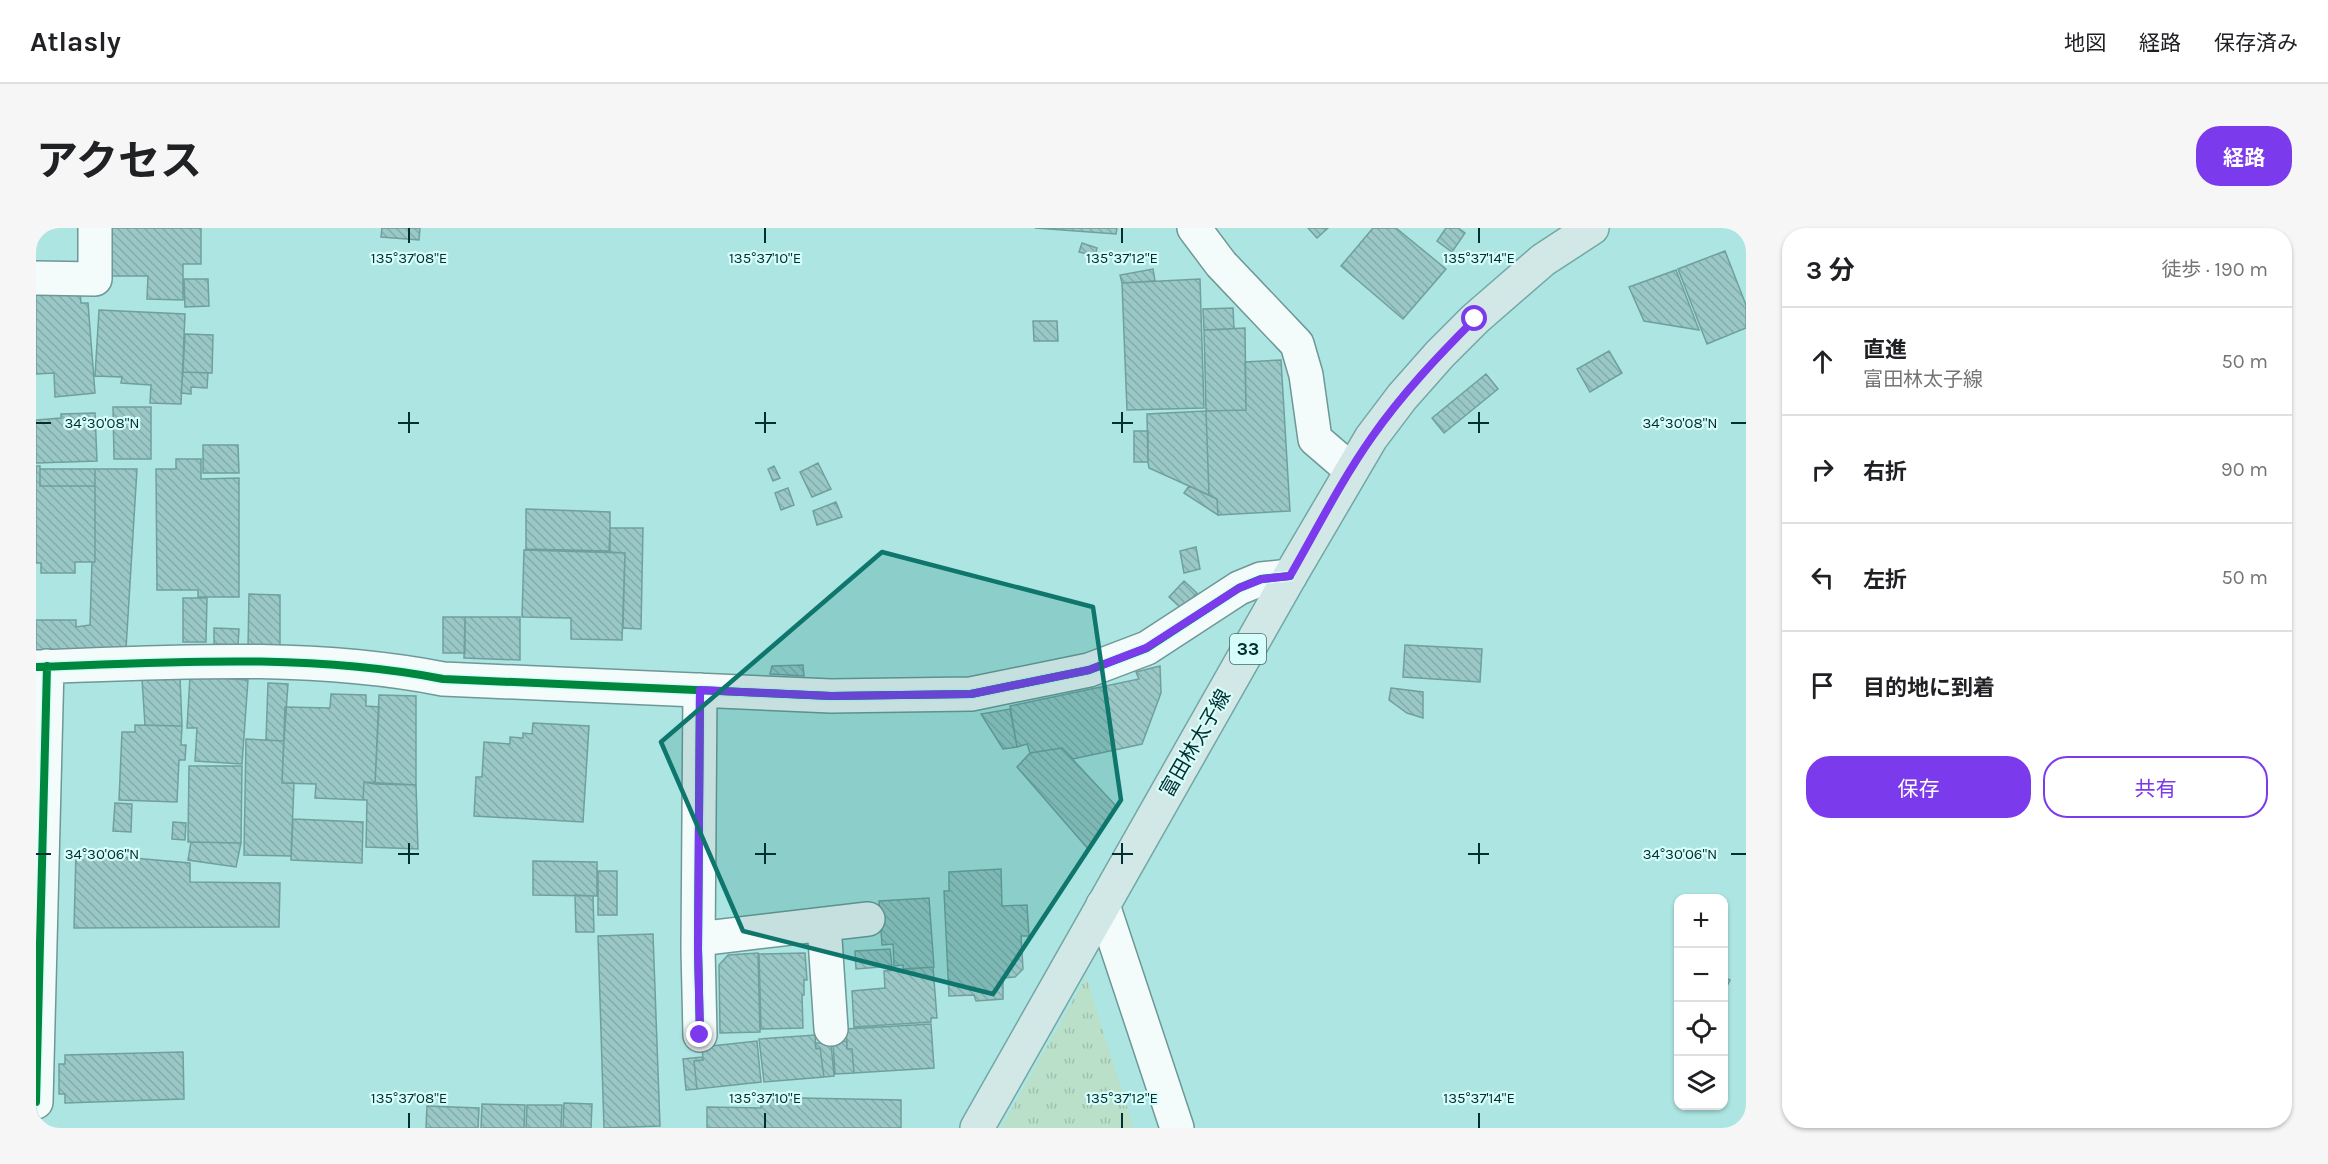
<!DOCTYPE html>
<html lang="ja">
<head>
<meta charset="utf-8">
<style>
	:root { --surface:#fff; --page:#f6f6f6; --text:#202124; --muted:#757577; --line:#e0e0e0; --accent:#7c3aed }
	body { margin:0; font-family:Karla,"Noto Sans JP",sans-serif; background:var(--page); color:var(--text) }
	.controls { position:absolute; right:18px; bottom:18px; display:grid; overflow:hidden; border-radius:12px; box-shadow:0 2px 4px #0004 }
	.controls button { width:54px; height:54px; display:grid; place-items:center; padding:0; border:0; border-bottom:2px solid var(--line); background:var(--surface); color:var(--text); font:30px sans-serif }
	.stop { position:absolute; width:18px; height:18px; margin:-14px; border:4px solid #7c3aed; border-radius:50%; background:#fff }
	.stop.end { background:#7c3aed; border-color:#fff; box-shadow:0 2px 6px #0008 }
	.list { margin:0; padding:0; list-style:none }
	h2 { display:flex; justify-content:space-between; align-items:center; height:78px; margin:0; padding:0 24px; font-size:26px }
	h2 small { font-size:20px; font-weight:400; color:var(--muted) }
	.list li { display:grid; grid-template-columns:39px 1fr auto; gap:18px; align-items:center; box-sizing:border-box; height:108px; padding:0 24px; border-top:2px solid var(--line) }
	.list b { display:block; font-size:22px; white-space:nowrap }
	.list p { margin:0; font-size:20px; white-space:nowrap; color:var(--muted) }
	.list em { font-size:20px; font-style:normal; color:var(--muted) }
	.actions { display:flex; gap:12px; padding:18px 24px }
	.actions a { flex:1; padding:14px 0; border:2px solid var(--accent); border-radius:24px; text-align:center; font-size:21px; color:var(--accent) }
	.actions .main { background:var(--accent); color:#fff }
	.icon { flex:none; width:33px; height:33px; fill:none; stroke:currentColor; stroke-width:2; stroke-linecap:round; stroke-linejoin:round }
	.map { position:relative; flex:none; width:1710px; height:900px; overflow:hidden; border-radius:24px }
	header { display:flex; align-items:center; gap:36px; box-sizing:border-box; height:84px; padding:0 30px; background:var(--surface); border-bottom:2px solid var(--line) }
	header strong { font-size:28px }
	nav { display:flex; gap:33px; margin-inline-start:auto; font-size:21px }
	.intro { display:flex; align-items:center; justify-content:space-between; box-sizing:border-box; height:144px; padding:0 36px }
	h1 { margin:0; font-size:42px }
	.button { padding:15px 27px; border-radius:24px; background:var(--accent); color:#fff; font-size:21px; font-weight:700 }
	main { display:flex; gap:36px; padding:0 36px }
	aside { flex:1; background:var(--surface); border-radius:24px; box-shadow:0 2px 4px #0004 }
	.map>svg:first-child { display:block }
	.grass { fill:url(#grass-tufts) }
	.building { fill:url(#building-back-hatch); stroke:#6fa09e; stroke-width:1.5 }
	.lines { fill:none; stroke-linecap:round; stroke-linejoin:round }
	.street-casing { stroke:#6e9896; stroke-width:36 }
	.primary-casing { stroke:#73a7a5; stroke-width:36 }
	.street { stroke:#f3fbfb; stroke-width:33 }
	.primary { stroke:#d2e8e7; stroke-width:33 }
	.cycleway-casing { stroke:#d7fdfb; stroke-width:11 }
	.cycleway { stroke:#00873e; stroke-width:8 }
	.route { stroke:#7c3aed; stroke-width:8 }
	.marked { fill:#0f766e; fill-opacity:0.2; stroke:#0f766e; stroke-width:4.5; stroke-linejoin:round }
	.ticks { fill:none; stroke:#002f2f; stroke-width:2 }
	.labels { text-anchor:middle; stroke-width:4.5; stroke-linejoin:round; paint-order:stroke }
	.shield { fill:#d7fdfb; stroke:#406d6c; stroke-width:1.5 }
	.shield-label { font-size:18px; font-weight:bold; fill:#002f2f }
	.street-label { font-size:20px; fill:#002f2f; stroke:#d7fdfb }
	.ticks-label { font-size:15px; text-anchor:middle; fill:#002f2f; stroke:#d7fdfb; stroke-width:4.5; stroke-linejoin:round; paint-order:stroke }
</style>
</head>
<body>
<header>
<strong>Atlasly</strong>
<nav><a>地図</a><a>経路</a><a>保存済み</a></nav>
</header>
<div class="intro"><h1>アクセス</h1><a class="button">経路</a></div>
<main>
<div class="map">
<svg width="1710" height="900" viewBox="0 0 1710 900">
	<defs>
		<pattern id="grass-tufts" width="24" height="20" patternUnits="userSpaceOnUse" patternTransform="scale(1.5)"><rect width="24" height="20" fill="#bae0ca"/><path d="M3 7l-1-3M5 7V3M7 7l1-3M15 17l-1-3M17 17v-4M19 17l1-3" fill="none" stroke="#9ec0ae"/></pattern>
		<pattern id="building-back-hatch" width="6" height="6" patternUnits="userSpaceOnUse" patternTransform="scale(1.5)"><rect width="6" height="6" fill="#9ac8c6"/><path d="M-1 5l2 2M0 0l6 6M5-1l2 2" fill="none" stroke="#83acaa"/></pattern>
	</defs>
	<rect width="100%" height="100%" fill="#ace5e2"/>
	<!-- grass -->
	<path class="grass" d="M1050 749 1098 900H965Z"/>
	<!-- building -->
	<path class="building" d="M67 0H165V36H147V72L111 71 112 48H67Z
		M346 0H384L383 12 345 9Z
		M999 0H1081L1080 6Z
		M1272 0H1292L1281 10Z
		M1337 0H1360L1410 41 1367 91 1305 38Z
		M1410 0H1422L1429 5 1416 24 1401 13Z
		M1046 15 1061 20 1059 28 1043 24Z
		M1689 23 1710 77V100L1671 116 1642 41Z
		M1117 41 1119 53 1086 55 1084 47Z
		M1640 42 1663 102 1608 93 1593 59Z
		M148 51H172L173 78 149 79Z
		M1164 51 1168 180 1091 182 1086 55Z
		M44 64 45 75H52L59 165 19 169 18 145 0 146V66Z
		M1197 80 1198 101 1168 102 1167 81Z
		M63 82 149 86 145 176 114 175 115 157 85 155 86 149 59 148Z
		M997 93H1021L1022 113H998Z
		M1209 100 1210 182 1170 183 1168 102Z
		M149 106 177 107 176 145 147 144Z
		M1573 123 1586 145 1554 164 1541 141Z
		M1245 132 1254 283 1182 287 1181 271 1173 267 1170 183 1210 182 1209 134Z
		M147 144 172 145 171 160 155 159V166L145 165Z
		M1450 146 1462 161 1408 205 1396 190Z
		M77 179H115V231H78Z
		M1170 183 1173 267 1113 240 1112 234 1111 186Z
		M59 185 61 233 0 235V192L25 190V186Z
		M1098 203H1112V234H1098Z
		M167 217H202L203 245H167Z
		M140 231H165V251L203 250V369H162V362H121L120 241H140Z
		M782 235 795 261 776 269 764 244Z
		M0 238H4V258H59V334H39V345H5V335H0Z
		M738 238 744 250 737 253 732 241Z
		M4 241H59V258H4Z
		M59 241H101L90 421 0 426V392H40V399L54 397 56 334H59Z
		M1153 258 1181 271 1182 287 1148 265Z
		M752 260 758 277 745 282 739 265Z
		M800 274 806 289 781 297 777 283Z
		M490 281 574 284V323L490 321Z
		M574 300H607L605 401 587 400 589 325 573 324Z
		M1160 319 1164 341 1148 345 1144 323Z
		M488 322 589 325 586 412 535 411V390L486 389Z
		M1148 353 1161 365 1146 381 1133 369Z
		M213 366 244 367V420H212Z
		M147 370H171L170 414H147Z
		M407 389H429V425H407Z
		M429 389H484V432L428 430Z
		M178 400 203 401 202 417 178 416Z
		M1369 417 1446 421 1444 454 1367 449Z
		M767 437 768 448 734 446 736 438Z
		M1124 438 1125 465 1106 516 1037 531 1026 520 994 525 991 516 981 519 974 478 1103 451 1100 444Z
		M154 448 212 452 206 536 159 533 161 500H151Z
		M144 449 146 498 109 497 106 451Z
		M232 455 252 456 248 513 230 512Z
		M1355 460 1387 464V490L1371 485 1353 472Z
		M295 466 330 467V478L343 479 339 556 328 554 327 572 279 570 280 556 246 555 249 479 294 480Z
		M343 467 380 468V557L339 556Z
		M974 481 981 519 967 521 945 486Z
		M497 495 553 498 547 594 438 588 440 549H446L448 514 474 516V509L487 510V505L496 506Z
		M99 497 146 498 145 517H150L149 532H143L141 574 83 572 86 504H99Z
		M210 511 248 513 246 555H258L255 628 208 627Z
		M1026 520 1081 579 1053 622 981 539 994 525Z
		M153 538H206L205 615 152 614Z
		M328 554 380 557 382 621 330 619 331 572H327Z
		M79 575 96 576 95 604 77 603Z
		M257 591 327 594 326 635 255 632Z
		M137 594 150 595 149 612 136 611Z
		M155 614 205 615 200 639 152 632Z
		M40 625 154 635V654L244 655 243 699 38 700Z
		M497 633 561 634V668L497 667Z
		M965 641 966 678 991 677 993 708H985L987 741 979 749 967 750V771L940 773 938 767 913 768 908 663H913V644Z
		M562 643H581V687H562Z
		M539 667 557 668 558 704H540Z
		M893 670 898 739 867 741V737L858 738 857 716 846 717 843 673Z
		M617 706 624 898 568 900 562 708Z
		M854 721 856 738 820 741 819 723Z
		M722 725 724 804 684 805 683 737 692 727Z
		M769 725 771 752H768V767H766L767 800 725 801 723 726Z
		M897 739 901 790H895V794L818 799 816 763 849 760 848 743Z
		M1688 749 1694 752 1688 764Z
		M895 796 898 840 818 845 816 821H811L810 801Z
		M779 807 780 821 784 820 788 849 728 854 723 811Z
		M721 813 725 854 661 861 658 833 667 832 666 819Z
		M811 813V821H816L818 845 799 846 797 815Z
		M779 815H795L798 848 788 849 784 820 780 821Z
		M147 824 148 871 29 875V866H23V836H29V827Z
		M666 829 667 832 658 833 661 861 650 862 647 831Z
		M764 870 865 872V900H671V879L725 880V871L764 872Z
		M528 875 556 876 555 900H527Z
		M446 876 489 877 488 900H445Z
		M491 877H526L525 900H490Z
		M391 878 443 880 442 900H390Z"/>
	<g class="lines">
		<defs>
			<path id="street" d="M1158 0 1185 36 1261 116 1270 147 1279 211 1315 242
				M0 50 59 51V0
				M0 439C136 434 273 425 407 451L795 468 935 466 1053 442 1111 420 1203 360 1225 351 1254 348
				M664 462 662 721 664 807
				M1067 677 1141 900
				M788 696 795 801
				M662 711 832 691
				M0 874 11 438"/>
			<path id="primary" d="M941 900 1254 348 1335 210 1366 169 1404 126 1439 91 1507 32 1556 0"/>
		</defs>
		<!-- street casing -->
		<use href="#street" class="street-casing"/>
		<!-- primary casing -->
		<use href="#primary" class="primary-casing"/>
		<!-- street -->
		<use href="#street" class="street"/>
		<!-- primary -->
		<use href="#primary" class="primary"/>
		<defs>
			<path id="cycleway" d="M0 439C136 434 273 425 407 451L795 468 935 466 1053 442 1111 420 1203 360 1225 351 1254 348
				M664 462 662 721 664 807
				M0 874 11 438"/>
		</defs>
		<!-- cycleway casing -->
		<use href="#cycleway" class="cycleway-casing"/>
		<!-- cycleway -->
		<use href="#cycleway" class="cycleway"/>
	</g>
	<g class="lines">
		<!-- route -->
		<path class="route" d="M664 807 662 721 664 462 795 468 935 466 1053 442 1110 420 1203 360 1226 351 1254 348C1281 301 1305 253 1336 209 1366 166 1402 128 1439 91"/>
	</g>
	<!-- marked area -->
	<path class="marked" d="M846 324 1057 379 1085 572 957 766 707 703 625 514Z"/>
	<!-- ticks -->
	<path class="ticks" d="M373 0V15M729 0V15M1086 0V15M1443 0V15M373 184V205M729 184V205M1086 184V205M1443 184V205M0 195H15M362 195H383M719 195H740M1076 195H1097M1432 195H1453M1695 195H1710M373 615V636M729 615V636M1086 615V636M1443 615V636M0 626H15M362 626H383M719 626H740M1076 626H1097M1432 626H1453M1695 626H1710M373 885V900M729 885V900M1086 885V900M1443 885V900"/>
	<g class="labels">
		<!-- shield labels -->
		<rect class="shield" x="1194" y="406" width="36" height="30" rx="4.5"/>
		<g class="shield-label">
			<text x="1212" y="427">33</text>
		</g>
		<!-- street labels -->
		<g class="street-label">
			<text transform="translate(1159 515) rotate(-60)" y="7">富田林太子線</text>
		</g>
	</g>
	<g class="ticks-label">
		<text x="373" y="35">135°37'08"E</text>
		<text x="729" y="35">135°37'10"E</text>
		<text x="1086" y="35">135°37'12"E</text>
		<text x="1443" y="35">135°37'14"E</text>
		<text x="66" y="200">34°30'08"N</text>
		<text x="1644" y="200">34°30'08"N</text>
		<text x="66" y="631">34°30'06"N</text>
		<text x="1644" y="631">34°30'06"N</text>
		<text x="373" y="875">135°37'08"E</text>
		<text x="729" y="875">135°37'10"E</text>
		<text x="1086" y="875">135°37'12"E</text>
		<text x="1443" y="875">135°37'14"E</text>
	</g>
</svg>
<div class="controls">
<button>+</button>
<button>−</button>
<button><svg class="icon" aria-label="locate" viewBox="0 0 24 24"><circle cx="12" cy="12" r="6"/><path d="M12 2v4M12 18v4M2 12h4M18 12h4"/></svg></button>
<button><svg class="icon" aria-label="layers" viewBox="0 0 24 24"><path d="M12 4l9 5-9 5-9-5zM3 14l9 5 9-5"/></svg></button>
</div>
<div class="stop" style="left:1439px;top:91px"></div>
<div class="stop end" style="left:664px;top:807px"></div>
</div>
<aside>
<h2>3 分<small>徒歩 · 190 m</small></h2>
<ul class="list">
<li><svg class="icon" aria-label="ahead" viewBox="0 0 24 24"><path d="M12 20V5M6 11l6-6 6 6"/></svg><div><b>直進</b><p>富田林太子線</p></div><em>50 m</em></li>
<li><svg class="icon" aria-label="right" viewBox="0 0 24 24"><path d="M7 20v-9h11M14 6l5 5-5 5"/></svg><div><b>右折</b></div><em>90 m</em></li>
<li><svg class="icon" aria-label="left" viewBox="0 0 24 24"><path d="M17 20v-9H6M10 6l-5 5 5 5"/></svg><div><b>左折</b></div><em>50 m</em></li>
<li><svg class="icon" aria-label="arrive" viewBox="0 0 24 24"><path d="M6 21V4h12l-3 4 3 4H6"/></svg><div><b>目的地に到着</b></div></li>
</ul>
<div class="actions"><a class="main">保存</a><a>共有</a></div>
</aside>
</main>
</body>
</html>
